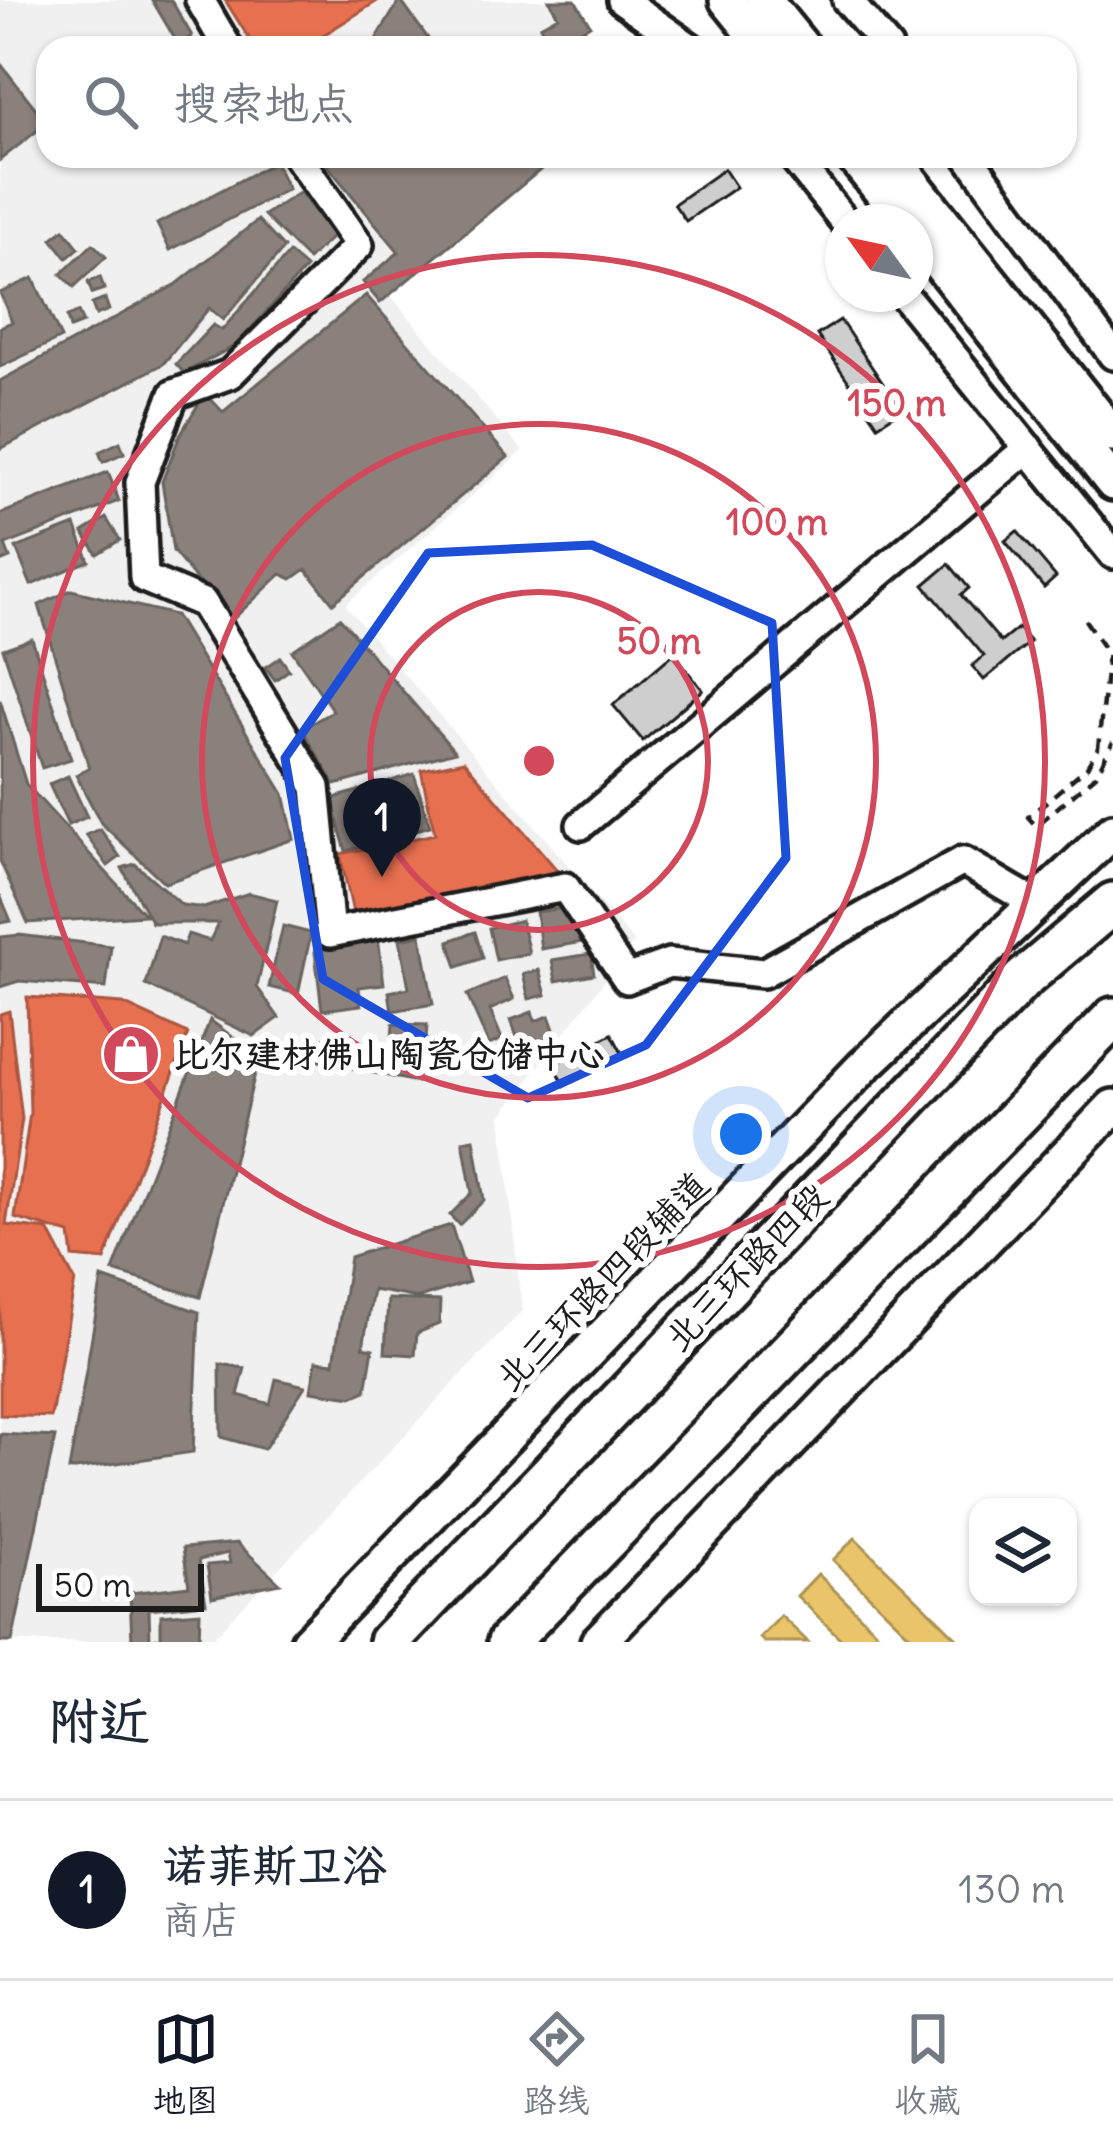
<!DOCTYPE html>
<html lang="zh">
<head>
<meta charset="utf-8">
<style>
	:root { --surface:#fff; --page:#f6f6f7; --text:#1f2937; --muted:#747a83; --line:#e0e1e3; --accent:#111827 }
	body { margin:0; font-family:Delius,"LXGW WenKai TC",sans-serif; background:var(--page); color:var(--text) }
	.controls { position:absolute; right:36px; bottom:36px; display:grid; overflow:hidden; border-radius:24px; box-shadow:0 3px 9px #0004 }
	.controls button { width:108px; height:108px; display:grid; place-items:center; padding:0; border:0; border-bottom:3px solid var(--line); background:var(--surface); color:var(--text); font:60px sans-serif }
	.compass { position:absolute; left:825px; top:204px; width:108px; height:108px; border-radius:50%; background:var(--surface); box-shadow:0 3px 9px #0004; rotate:303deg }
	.scale { position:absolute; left:36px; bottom:30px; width:168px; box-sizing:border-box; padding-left:12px; border:6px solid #1c1c1c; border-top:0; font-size:33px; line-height:42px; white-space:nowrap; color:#1c1c1c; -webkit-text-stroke:9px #fff; paint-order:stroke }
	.you { position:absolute; left:741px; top:1134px; width:42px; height:42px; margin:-30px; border:9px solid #fff; border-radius:50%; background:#1a73e8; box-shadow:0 0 0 18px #1a73e833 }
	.badge { display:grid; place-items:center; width:78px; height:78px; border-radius:50%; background:var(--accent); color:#fff; font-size:39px; font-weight:700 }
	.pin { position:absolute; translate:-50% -99px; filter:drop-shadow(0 3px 6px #0008) }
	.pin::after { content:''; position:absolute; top:63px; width:42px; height:36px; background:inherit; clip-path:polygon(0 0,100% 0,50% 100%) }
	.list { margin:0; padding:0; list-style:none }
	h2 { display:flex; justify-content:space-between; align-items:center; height:156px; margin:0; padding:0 48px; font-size:51px }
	h2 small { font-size:39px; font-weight:400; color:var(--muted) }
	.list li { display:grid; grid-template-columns:78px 1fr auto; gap:36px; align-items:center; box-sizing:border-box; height:180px; padding:0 48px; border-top:3px solid var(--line) }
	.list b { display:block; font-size:45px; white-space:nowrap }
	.list p { margin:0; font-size:39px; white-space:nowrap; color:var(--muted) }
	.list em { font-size:39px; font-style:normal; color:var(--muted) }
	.icon { flex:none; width:66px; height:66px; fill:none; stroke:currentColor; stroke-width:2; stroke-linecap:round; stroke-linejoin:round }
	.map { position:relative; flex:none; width:1113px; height:1642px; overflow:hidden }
	.search { position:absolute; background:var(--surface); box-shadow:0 3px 9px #0004; left:36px; right:36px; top:36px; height:132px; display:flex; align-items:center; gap:30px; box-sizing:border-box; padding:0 42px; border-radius:36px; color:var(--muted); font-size:45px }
	.sheet { height:336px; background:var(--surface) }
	nav { display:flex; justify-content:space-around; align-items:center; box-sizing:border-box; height:168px; border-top:3px solid var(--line); background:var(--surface); font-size:33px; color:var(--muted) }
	nav a { display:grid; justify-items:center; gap:6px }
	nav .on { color:var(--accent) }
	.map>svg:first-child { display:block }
	.built { fill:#f0f0f0 }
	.homes { fill:#e9c46a; stroke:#ac9253; stroke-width:3 }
	.shops { fill:#e76f51; stroke:#aa5641; stroke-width:3 }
	.industry { fill:#8a817c; stroke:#69635f; stroke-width:3 }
	.building { fill:#cecece; stroke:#1c1c1c; stroke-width:3 }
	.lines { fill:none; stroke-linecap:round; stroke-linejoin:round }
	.minor-casing { stroke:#1c1c1c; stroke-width:36 }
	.major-casing { stroke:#1c1c1c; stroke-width:42 }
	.highway-casing { stroke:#1c1c1c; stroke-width:48 }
	.path { stroke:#1c1c1c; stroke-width:4.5; stroke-dasharray:12 9; stroke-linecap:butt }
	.minor { stroke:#fff; stroke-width:27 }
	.major { stroke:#fff; stroke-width:33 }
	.highway { stroke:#fff; stroke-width:39 }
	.marked { fill:none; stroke:#1d4ed8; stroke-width:9; stroke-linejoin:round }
	.ring { fill:none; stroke:#d1495b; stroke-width:6 }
	.labels { text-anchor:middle; stroke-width:12; stroke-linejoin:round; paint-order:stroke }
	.poi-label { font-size:36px; font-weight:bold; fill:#1c1c1c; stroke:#fff; text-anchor:start }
	.street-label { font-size:36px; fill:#1c1c1c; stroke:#fff }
	.centre { fill:#d1495b; stroke:#fff; stroke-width:6 }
	.ring-label { font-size:36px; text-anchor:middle; font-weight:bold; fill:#d1495b; stroke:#fff; stroke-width:12; stroke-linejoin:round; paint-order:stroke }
</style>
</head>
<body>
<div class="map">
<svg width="1113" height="1642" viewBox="0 0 1113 1642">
	<rect width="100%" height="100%" fill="#fff"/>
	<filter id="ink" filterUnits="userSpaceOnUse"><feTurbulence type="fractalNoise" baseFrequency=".00833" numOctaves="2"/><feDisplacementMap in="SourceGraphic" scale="24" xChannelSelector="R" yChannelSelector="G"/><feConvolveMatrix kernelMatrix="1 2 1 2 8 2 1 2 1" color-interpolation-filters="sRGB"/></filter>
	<g filter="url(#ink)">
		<!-- built -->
		<path class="built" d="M0 0H562L595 48H48V156H529L381 284 523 451 345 605 634 942 501 1116 522 1311 209 1642H0Z"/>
		<!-- homes -->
		<path class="homes" d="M855 1538 961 1642H917L833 1560Z
			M818 1574 887 1642H844L797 1596Z
			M781 1616 808 1642H764L760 1638Z"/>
		<!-- shops -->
		<path class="shops" d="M225 0H379L309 44 311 48H255Z
			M464 761 563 877 355 922 340 854 435 834 421 770Z
			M27 997 123 1004 188 1034 105 1260 73 1257 70 1234 15 1218 30 1113Z
			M9 1011 22 1119 6 1225 48 1230 75 1281 51 1417 0 1415V1014Z"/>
		<!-- industry -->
		<path class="industry" d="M152 0H171L192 36 178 44Z
			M400 0 435 48H371Z
			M549 0H575L590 25 552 46 540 26 558 16Z
			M0 63 47 123 0 160Z
			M332 156H557L380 303 363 282 399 252 327 165Z
			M275 162 288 189 170 250 157 224Z
			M300 192 333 236 308 260 264 215Z
			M258 220 284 248 223 320 209 308 163 364 0 449V381L177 284Z
			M64 229 79 248 67 258 52 239Z
			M93 244 106 257 74 287 61 274Z
			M289 253 306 268 236 345 184 373 176 364 213 325 222 330Z
			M100 277 104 289 92 293 88 282Z
			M33 278 61 338 0 367V327L12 322 0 293Z
			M366 295 508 457 333 603 306 569 292 579 281 574 230 622 173 551 162 482 180 435 205 393 223 412Z
			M105 299 109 310 96 315 92 304Z
			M78 312 83 323 70 328 67 317Z
			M120 442 124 453 103 462 99 452Z
			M108 472 119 501 5 545 10 558 0 562V514Z
			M106 518 120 540 97 554 83 532Z
			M75 525 89 561 31 585 16 548Z
			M71 590 175 615 284 794 294 839 165 883 101 823 76 775 89 767 39 605Z
			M340 618 455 752 335 785 302 729 333 711 292 651Z
			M32 639 71 759 42 768 3 649Z
			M280 657 289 670 275 680 265 667Z
			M0 700 26 784 145 915 28 923 0 861Z
			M414 774 430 826 346 851 331 799Z
			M68 776 87 817 68 825 49 784Z
			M100 829 120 857 108 866 86 835Z
			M135 864 182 905 204 908 249 893 277 900 257 987 279 1018 254 1036 146 985 160 936 184 945 188 934 210 941 218 923H152L122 868Z
			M0 895 11 921 0 923Z
			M564 908 582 942 541 949 536 912Z
			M521 920 529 953 496 960 489 928Z
			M283 926 311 933 298 994 269 987Z
			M475 932 483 958 457 967 449 941Z
			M19 935 111 946 106 988 19 981 0 987V937Z
			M421 935 433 1004 392 1011 389 992 409 988 400 939Z
			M378 936 384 984 359 987 361 1005 322 1010 314 944Z
			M591 954 594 974 556 981 552 960Z
			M539 970 546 995 529 999 523 974Z
			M505 978 514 999 490 1010 502 1039 489 1045 467 995Z
			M532 1012 535 1021 549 1016 558 1040 511 1057 506 1044 518 1040 511 1020Z
			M210 1020 259 1057 200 1297 113 1271Z
			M393 1024 427 1025 426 1041 392 1039Z
			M307 1035 421 1059 416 1082 302 1057Z
			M474 1139 484 1200 459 1225 450 1215 472 1193 463 1141Z
			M451 1225 469 1282 419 1298 373 1290 363 1347 373 1349 366 1391 352 1397 311 1391 316 1361 334 1363 350 1257Z
			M102 1278 199 1312 193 1452 69 1470Z
			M388 1299 440 1301 439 1324 417 1333 415 1355 385 1353Z
			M220 1364 245 1368 238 1395 270 1404 276 1379 305 1386 264 1449 221 1437Z
			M0 1434 55 1437 12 1642H0Z
			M237 1543 280 1583 212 1597 207 1565 230 1563 228 1553 199 1560 206 1603 149 1609 150 1640 161 1637V1615L200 1612 199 1642H132L130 1593 189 1586 183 1548Z"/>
		<!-- building -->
		<path class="building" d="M724 169 736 187 686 221 674 204Z
			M840 320 901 410 878 425 817 335Z
			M1017 531 1056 577 1044 588 1005 541Z
			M949 564 969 588 961 595 1001 642 1018 628 1030 642 984 680 972 666 984 656 924 585Z
			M673 654 703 690 643 741 613 705Z
			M612 1034 623 1055 565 1086 554 1064Z"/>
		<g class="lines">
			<defs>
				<path id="minor" d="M200 0 228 48
					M622 0 691 48
					M847 0 888 48
					M297 156 359 245 230 374 174 394 140 482 144 578 203 603 316 787 330 933 565 887 627 979 669 963 763 973 963 861 1036 904
					M792 156 845 222
					M968 156 1113 355
					M903 294 1113 554
					M581 825 1028 448"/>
				<path id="major" d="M727 0 766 48
					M764 0 803 48
					M853 156 906 222
					M891 156 1113 435
					M915 233 1113 483
					M308 1642 863 1067 1113 831
					M598 1642 1113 1107"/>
				<path id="highway" d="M389 1642 1022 980 1113 903
					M508 1642 1113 1018"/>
			</defs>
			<!-- minor casing -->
			<use href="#minor" class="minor-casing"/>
			<!-- major casing -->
			<use href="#major" class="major-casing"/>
			<!-- highway casing -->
			<use href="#highway" class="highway-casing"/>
			<!-- path -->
			<path class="path" d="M1085 620 1108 654 1098 748 1087 767 1028 817 1036 826 1096 775 1113 742"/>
			<!-- minor -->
			<use href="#minor" class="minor"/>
			<!-- major -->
			<use href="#major" class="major"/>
			<!-- highway -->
			<use href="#highway" class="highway"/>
		</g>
	</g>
	<!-- marked area -->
	<path class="marked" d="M592 545 772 623 786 858 646 1045 528 1098 323 979 285 758 428 553Z"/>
	<!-- distance rings -->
	<g class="ring">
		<circle cx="539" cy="761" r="169"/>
		<circle cx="539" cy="761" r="337"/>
		<circle cx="539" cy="761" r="506"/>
	</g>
	<!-- icons -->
	<defs>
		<symbol id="shop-disc" viewBox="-11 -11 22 22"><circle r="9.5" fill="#d1495b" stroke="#fff"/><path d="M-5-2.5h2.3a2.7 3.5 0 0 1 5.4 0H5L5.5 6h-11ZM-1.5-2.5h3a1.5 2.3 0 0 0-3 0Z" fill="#fff"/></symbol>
	</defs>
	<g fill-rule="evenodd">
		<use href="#shop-disc" x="98" y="1021" width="66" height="66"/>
	</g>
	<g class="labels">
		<!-- poi labels -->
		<g class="poi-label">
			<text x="173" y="1067">比尔建材佛山陶瓷仓储中心</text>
		</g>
		<!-- street labels -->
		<g class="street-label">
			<text transform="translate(746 1267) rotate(-46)" y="13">北三环路四段</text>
			<text transform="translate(602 1281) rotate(-46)" y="13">北三环路四段辅道</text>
		</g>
	</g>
	<circle cx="539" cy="761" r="18" class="centre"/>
	<g class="ring-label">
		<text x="897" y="416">150 m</text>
		<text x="777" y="535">100 m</text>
		<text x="659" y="654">50 m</text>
	</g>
</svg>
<div class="controls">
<button><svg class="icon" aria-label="layers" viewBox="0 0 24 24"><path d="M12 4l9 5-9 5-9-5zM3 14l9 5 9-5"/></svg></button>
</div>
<svg class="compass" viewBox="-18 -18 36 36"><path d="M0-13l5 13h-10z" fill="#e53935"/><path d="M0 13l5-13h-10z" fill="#747a83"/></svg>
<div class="scale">50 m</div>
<div class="you"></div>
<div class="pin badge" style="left:382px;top:877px">1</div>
<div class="search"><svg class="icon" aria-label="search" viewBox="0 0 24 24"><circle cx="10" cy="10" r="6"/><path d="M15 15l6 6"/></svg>搜索地点</div>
</div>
<section class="sheet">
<h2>附近<small></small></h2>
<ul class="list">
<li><span class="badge">1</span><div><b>诺菲斯卫浴</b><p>商店</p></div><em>130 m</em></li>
</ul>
</section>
<nav>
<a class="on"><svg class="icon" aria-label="map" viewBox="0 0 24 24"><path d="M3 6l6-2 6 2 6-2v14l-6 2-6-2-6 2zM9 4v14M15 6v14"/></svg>地图</a>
<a><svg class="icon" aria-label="directions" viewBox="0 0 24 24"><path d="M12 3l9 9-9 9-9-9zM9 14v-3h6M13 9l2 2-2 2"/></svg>路线</a>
<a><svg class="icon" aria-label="saved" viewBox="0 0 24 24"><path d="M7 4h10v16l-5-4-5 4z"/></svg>收藏</a>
</nav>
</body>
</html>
